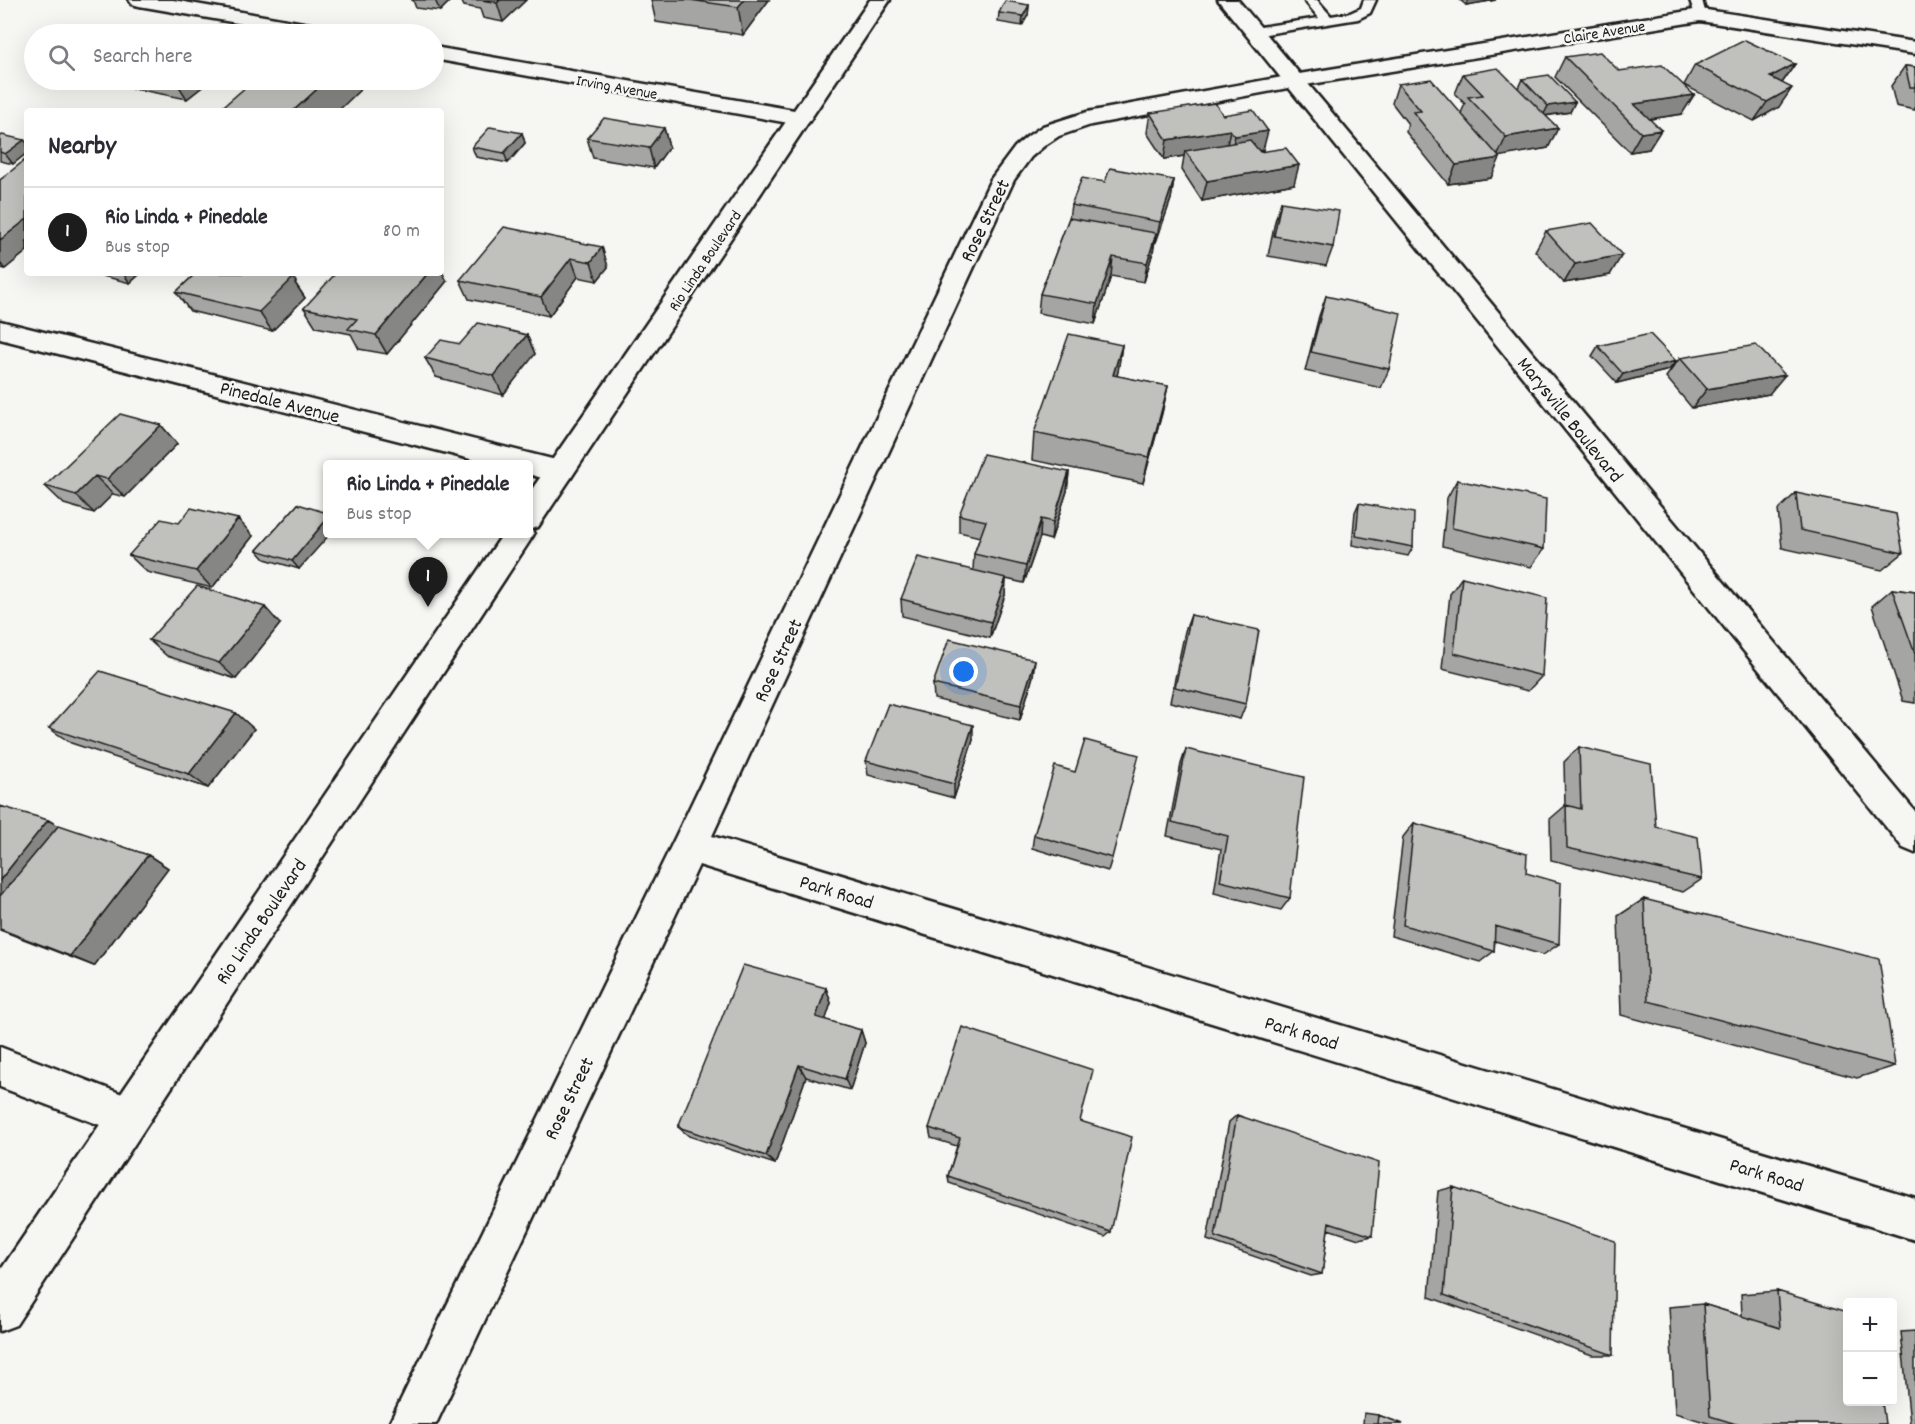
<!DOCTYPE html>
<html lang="en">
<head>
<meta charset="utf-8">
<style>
	:root { --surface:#fff; --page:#f2f2f3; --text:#2b2b33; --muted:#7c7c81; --line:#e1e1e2; --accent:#1c1c1c }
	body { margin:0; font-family:Dekko,sans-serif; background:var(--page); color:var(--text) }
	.controls { position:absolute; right:18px; bottom:18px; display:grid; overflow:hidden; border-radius:6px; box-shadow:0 6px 24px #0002 }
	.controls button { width:54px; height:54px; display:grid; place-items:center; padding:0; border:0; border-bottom:2px solid var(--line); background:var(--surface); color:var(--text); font:30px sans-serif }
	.you { position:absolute; left:964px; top:672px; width:21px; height:21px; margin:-15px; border:4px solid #fff; border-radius:50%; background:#1a73e8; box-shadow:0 0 0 9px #1a73e833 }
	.badge { display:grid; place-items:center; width:39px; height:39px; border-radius:50%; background:var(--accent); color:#fff; font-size:20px; font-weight:700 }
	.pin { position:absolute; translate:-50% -50px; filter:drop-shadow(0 2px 3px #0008) }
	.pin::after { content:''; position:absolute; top:32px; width:21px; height:18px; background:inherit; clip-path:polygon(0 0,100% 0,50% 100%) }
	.popup { position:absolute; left:323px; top:460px; width:210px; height:78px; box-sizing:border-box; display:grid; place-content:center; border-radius:6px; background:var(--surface); filter:drop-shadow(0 2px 4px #0005); font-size:20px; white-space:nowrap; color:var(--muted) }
	.popup b { font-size:22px; color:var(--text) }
	.popup::after { content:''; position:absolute; left:50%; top:100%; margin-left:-12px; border:12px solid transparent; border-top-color:var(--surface) }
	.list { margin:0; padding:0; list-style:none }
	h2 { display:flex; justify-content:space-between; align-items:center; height:78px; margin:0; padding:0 24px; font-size:26px }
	h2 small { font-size:20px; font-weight:400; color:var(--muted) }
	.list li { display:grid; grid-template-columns:39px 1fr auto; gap:18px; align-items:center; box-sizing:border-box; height:90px; padding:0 24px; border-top:2px solid var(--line) }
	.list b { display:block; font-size:22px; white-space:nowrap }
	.list p { margin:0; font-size:20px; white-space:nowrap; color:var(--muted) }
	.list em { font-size:20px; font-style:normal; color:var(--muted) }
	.icon { flex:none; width:33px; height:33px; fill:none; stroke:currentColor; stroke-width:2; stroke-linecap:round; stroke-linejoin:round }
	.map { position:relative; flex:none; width:1915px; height:1424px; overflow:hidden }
	.search { position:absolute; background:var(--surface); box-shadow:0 6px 24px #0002; left:24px; top:24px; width:420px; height:66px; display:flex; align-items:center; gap:15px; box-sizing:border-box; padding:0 21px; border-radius:33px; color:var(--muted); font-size:22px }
	.panel { position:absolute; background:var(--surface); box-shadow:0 6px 24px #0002; left:24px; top:108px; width:420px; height:168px; border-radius:6px }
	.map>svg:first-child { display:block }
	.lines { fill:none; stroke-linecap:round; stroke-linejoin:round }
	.lane-casing { stroke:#1c1c1c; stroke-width:5 }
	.street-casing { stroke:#1c1c1c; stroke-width:5 }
	.secondary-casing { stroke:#1c1c1c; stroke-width:5 }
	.lane { fill:#f6f6f2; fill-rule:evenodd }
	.street { fill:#f6f6f2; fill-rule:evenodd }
	.secondary { fill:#f6f6f2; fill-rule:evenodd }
	.wall { fill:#a5a5a3; stroke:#1c1c1c; stroke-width:1.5 }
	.shaded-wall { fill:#868684; stroke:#1c1c1c; stroke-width:1.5 }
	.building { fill:#c0c0bd; stroke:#1c1c1c; stroke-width:1.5 }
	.labels { text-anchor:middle; stroke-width:5; stroke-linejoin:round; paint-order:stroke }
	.far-street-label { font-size:16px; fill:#1c1c1c; stroke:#f6f6f2 }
	.street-label { font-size:20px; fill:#1c1c1c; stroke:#f6f6f2 }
</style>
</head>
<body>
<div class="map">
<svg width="1915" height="1424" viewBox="0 0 1915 1424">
	<rect width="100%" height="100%" fill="#f6f6f2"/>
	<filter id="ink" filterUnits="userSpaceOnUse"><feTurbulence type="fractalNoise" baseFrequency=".0167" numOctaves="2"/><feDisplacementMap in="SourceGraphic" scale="12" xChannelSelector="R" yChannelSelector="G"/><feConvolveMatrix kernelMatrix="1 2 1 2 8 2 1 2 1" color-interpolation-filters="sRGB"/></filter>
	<g filter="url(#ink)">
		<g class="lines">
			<defs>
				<path id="lane" d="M1304 0H1317L1331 16 1350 13 1361 8 1364 0H1376L1370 13 1358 19 1254 36 1248 32 1254 28 1319 18Z
					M1690 0H1702L1706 15 1704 18H1696Z"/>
				<path id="street" d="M129 0H173L332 28 339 30 342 34H300L139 6 132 4Z
					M1700 9 1915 42V54L1700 21 1293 87 1091 125 1059 136 1044 146 1031 157 1014 180 712 836 1915 1198V1240L699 865 436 1424H389L677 834 991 179 1015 147 1028 136 1043 126 1087 112 1293 75Z
					M434 47 800 111 808 113 811 118 808 123 800 125 434 59Z
					M0 321 560 461 570 465 574 472 570 479 560 483 528 474V464H490L0 339Z
					M0 1047 143 1102 149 1116 143 1130 129 1136 0 1087Z"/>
				<path id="secondary" d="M870 0H890L538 527 531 529 534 534 529 542 16 1325 0 1331V1271L503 534H528V495Z
					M1218 0H1238L1915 811V853L1903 848Z"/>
			</defs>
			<!-- lane casing -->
			<use href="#lane" class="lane-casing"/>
			<!-- street casing -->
			<use href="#street" class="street-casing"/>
			<!-- secondary casing -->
			<use href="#secondary" class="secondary-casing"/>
			<!-- lane -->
			<use href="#lane" class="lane"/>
			<!-- street -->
			<use href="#street" class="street"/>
			<!-- secondary -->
			<use href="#secondary" class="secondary"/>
		</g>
		<!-- wall -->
		<path class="wall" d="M411 0H451L440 11 416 8 413 0Z
			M461 0H526L503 22 483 18 480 9 464 6Z
			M651 0H769L743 35 656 22Z
			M1460 0H1496L1466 5Z
			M1029 5 1028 15 1022 26 998 22 999 13Z
			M1565 57 1619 71 1682 114 1650 119 1649 149 1630 152 1555 77Z
			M1795 64 1782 83 1779 107 1754 121 1684 85 1695 65Z
			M1905 66 1915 67V110L1896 106 1891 86Z
			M1463 74 1518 88 1522 79 1575 102 1570 112 1545 116 1558 128 1548 148 1499 156 1491 178 1448 184 1406 132 1408 124 1392 103 1398 84 1461 113 1465 104 1455 94Z
			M126 80H211L187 99 131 88Z
			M1150 113 1223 115 1263 150 1259 151 1294 184 1202 201 1182 170 1184 156 1164 159 1147 133Z
			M664 128 669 147 654 168 593 158 587 138Z
			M522 133 525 143 508 163 476 157 472 147Z
			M0 137 24 140 27 143V153L13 164 0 161Z
			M27 161V251L5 269 0 268V180Z
			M1174 180 1171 199 1156 242 1155 241 1153 252 1144 282 1111 276 1095 324 1038 313 1040 294 1069 218 1071 205 1105 182Z
			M1281 202 1333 247 1326 266 1268 256 1275 221Z
			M1546 231 1610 275 1564 283 1535 251Z
			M602 247 608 267 597 281 578 277 549 316 469 299 460 280Z
			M91 273H141L130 283Z
			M196 273H291L296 282 295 283 305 298 272 331 190 311 176 292Z
			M447 281 387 354 359 349 351 334 316 327 304 308Z
			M1326 296 1389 369 1381 388 1305 371 1319 316Z
			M527 335 535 354 503 395 436 377 425 358 460 344Z
			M1122 345 1117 376 1168 386 1162 413 1143 483 1032 460 1034 433Z
			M1598 346 1676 361 1669 370 1617 383 1592 356Z
			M1680 358 1769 394 1692 408 1666 377Z
			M161 425 177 444 125 497 113 494 94 513 64 504 45 486Z
			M1069 472 1067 491 1051 540 1040 537 1024 583 1006 579 1005 595 990 638 902 616 901 599 973 570 974 554 980 537 959 532V515Z
			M1457 480 1544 549 1531 567 1442 546 1447 498Z
			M1796 493 1903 553 1882 570 1782 548 1778 510Z
			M1359 503 1413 547 1408 556 1352 545 1355 512Z
			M298 504 299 569 265 559 257 550Z
			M179 523 253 536 212 588 147 572 129 555Z
			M1462 577 1542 676 1528 691 1442 669 1450 594Z
			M1892 589 1915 592V703L1903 701 1872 606Z
			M1191 615 1246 704 1240 719 1170 702 1185 631Z
			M280 624 236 679 167 656 149 640Z
			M1033 676 1020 720 934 699 933 684Z
			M236 713 254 729 208 788 71 743 49 728Z
			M973 740 954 798 868 775 866 761Z
			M1579 747 1656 827 1702 879 1683 892 1551 860 1550 819 1565 806 1564 762Z
			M1186 749 1290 898 1281 910 1214 893 1221 849 1167 836 1181 764Z
			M1075 772 1112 858 1108 871 1032 848 1034 835Z
			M48 820 58 826 148 855 168 868 94 966 0 930Z
			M1414 823 1526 873 1559 944 1543 955 1495 941 1494 951 1480 962 1391 936 1403 837Z
			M1644 899 1895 1066 1857 1078 1621 1015 1618 916Z
			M826 988 831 1003 825 1020 861 1030 865 1043 850 1090 806 1077 775 1164 689 1136 678 1127Z
			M1237 1115 1372 1236 1359 1239 1328 1229 1322 1274 1311 1276 1207 1240 1229 1122Z
			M1080 1121 1111 1232 1105 1237 949 1183 948 1176 957 1146 931 1138 929 1128Z
			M1453 1187 1613 1355H1592L1429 1297 1438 1191Z
			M1777 1291 1885 1424H1711L1675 1413 1669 1307 1703 1304 1742 1316 1741 1294Z
			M1915 1331V1424H1910L1901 1332Z
			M1364 1413 1378 1415 1403 1424H1363Z"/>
		<!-- shaded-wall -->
		<path class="shaded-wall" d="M435 0H451L440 11Z
			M500 0H526L503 22 497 3Z
			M744 0H769L743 35 738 7Z
			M1468 0H1496L1466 5Z
			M1029 5 1028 15 1022 26 1023 16Z
			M1795 64 1782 83 1770 77Z
			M175 80H211L187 99Z
			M327 80H361L364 86 338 111H293Z
			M1792 88 1779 107 1754 121 1767 102Z
			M1694 95 1682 114 1630 122 1634 104Z
			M1575 102 1570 112 1543 116 1548 106Z
			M664 128 669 147 654 168 649 148Z
			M1558 128 1548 148 1497 157 1506 137Z
			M1230 130 1226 150 1185 151 1184 156 1164 159 1167 140Z
			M1661 130 1649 149 1630 152 1641 133Z
			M1268 131 1263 150 1230 156 1235 136Z
			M522 133 525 143 508 163 504 153Z
			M24 140 27 143V153L13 164 5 154Z
			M1500 158 1491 178 1448 184 1456 165Z
			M1299 165 1294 184 1202 201 1207 181Z
			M1174 180 1171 199 1156 242 1160 222Z
			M27 219V242L25 241 27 243V251L5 269 0 263V240Z
			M1156 233 1153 252 1144 282 1147 263Z
			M602 247 608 267 597 281 591 262Z
			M1622 255 1610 275 1564 283 1575 264Z
			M1113 257 1111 276 1095 324 1097 304Z
			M571 258 578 277 549 316 541 297Z
			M441 270 447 281 387 354 376 335 428 273H441Z
			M123 273H141L130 283Z
			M273 273H291L296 282 295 283 305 298 272 331 259 312Z
			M527 335 535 354 503 395 494 376Z
			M1122 345 1118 372 1108 402 1113 375Z
			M1676 361 1669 370 1617 383 1623 374Z
			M1785 375 1769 394 1692 408 1707 389Z
			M1168 386 1162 413 1143 483 1149 457Z
			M161 425 177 444 125 497 107 479Z
			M1069 472 1067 491 1051 540 1053 522Z
			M95 476 113 494 94 513 76 495Z
			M238 519 253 536 212 588 196 571Z
			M327 519V534H330L299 569 292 561Z
			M1041 519 1040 537 1024 583 1026 566Z
			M1006 578 1005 595 990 638 991 622Z
			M265 607 280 624 236 679 219 663Z
			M1035 660 1033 676 1020 720 1021 705Z
			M236 713 254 729 208 788 189 774Z
			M973 725V740L954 798V784Z
			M48 820 71 833 0 924V880Z
			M148 855 168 868 94 966 70 956Z
			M826 988 831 1003 822 1031 816 1017Z
			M861 1030 865 1043 850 1090 845 1079Z
			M799 1065 806 1077 775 1164 766 1156Z"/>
		<!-- building -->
		<path class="building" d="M482 0H500L497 3Z
			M690 0H744L738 7Z
			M1005 1 1029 5 1023 16 999 13Z
			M172 28 203 34H163Z
			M1745 40 1795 64 1770 77 1792 88 1767 102 1695 65Z
			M1600 52 1619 71 1662 65 1694 95 1634 104 1661 130 1641 133 1565 57Z
			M1905 66 1915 67V87H1910Z
			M1498 68 1558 128 1506 137 1468 97 1483 95 1463 74Z
			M1549 75 1575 102 1548 106 1522 79Z
			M1431 79 1500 158 1456 165 1413 112 1421 111 1398 84Z
			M254 80H327L293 111H218Z
			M1215 103 1223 115 1253 110 1268 131 1235 136 1230 130 1167 140 1150 113Z
			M604 118 664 128 649 148 587 138Z
			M490 127 522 133 504 153 472 147Z
			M2 135 24 140 5 154 0 152V137Z
			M1250 140 1260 152 1286 148 1299 165 1207 181 1185 151Z
			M25 160 27 161V219L0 240V180Z
			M1110 168 1174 180 1160 222 1071 205 1082 178 1105 182Z
			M1281 202 1339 211 1333 247 1274 236Z
			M1069 218 1156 233 1147 263 1113 257 1097 304 1040 294Z
			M1592 223 1622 255 1575 264 1546 231Z
			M504 227 602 247 591 262 571 258 541 297 460 280Z
			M196 273H273V274L293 278 259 312 176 292Z
			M336 273H428L376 335 348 329 357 319 304 308Z
			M1326 296 1401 313 1389 369 1311 352Z
			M478 323 527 335 494 376 425 358 441 340 460 344Z
			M1069 334 1122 345 1113 375 1168 386 1149 457 1034 433Z
			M1650 334 1676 361 1623 374 1598 346Z
			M1756 345 1785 375 1707 389 1680 358Z
			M120 414 161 425 107 479 95 476 76 495 45 486Z
			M983 454 1069 472 1053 522 1041 519 1026 566 974 554 986 521 959 515Z
			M1457 480 1546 499 1544 549 1452 528Z
			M1796 493 1896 514 1903 553 1800 530Z
			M1359 503 1414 513 1413 547 1356 536Z
			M298 504 327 513V519L292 561 257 550Z
			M191 508 238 519 196 571 129 555 161 519 179 523Z
			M918 557 1006 578 991 622 901 599Z
			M1462 577 1547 598 1542 676 1454 653Z
			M197 586 265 607 219 663 149 640Z
			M1892 589 1915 592V654Z
			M1191 615 1259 630 1246 704 1175 687Z
			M949 639 1035 660 1021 705 933 684Z
			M100 671 236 713 189 774 49 728Z
			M888 704 973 725 954 784 866 761Z
			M1085 740 1139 755 1112 858 1034 835 1055 766 1075 772Z
			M1579 747 1651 764 1656 827 1698 837 1702 879 1567 848 1566 805 1581 809Z
			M1186 749 1304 777 1290 898 1220 881 1228 836 1172 822Z
			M0 806 48 820 0 880Z
			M1414 823 1527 854 1526 873 1561 883 1559 944 1495 926 1494 951 1403 925Z
			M59 825 148 855 70 956 0 929V896Z
			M1644 899 1879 959 1895 1066 1648 1001Z
			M743 965 826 988 816 1017 861 1030 845 1079 799 1065 766 1156 678 1127Z
			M962 1027 1093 1070 1080 1121 1132 1137 1111 1232 948 1176 960 1138 929 1128Z
			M1237 1115 1379 1163 1372 1236 1329 1222 1322 1274 1215 1237Z
			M1453 1187 1615 1241 1613 1355 1444 1295Z
			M1777 1291 1848 1312V1401H1882L1885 1424H1736L1710 1416 1703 1304 1780 1328Z
			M1378 1415 1403 1424H1377Z"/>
	</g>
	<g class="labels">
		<!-- far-street labels -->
		<g class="far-street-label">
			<text transform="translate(1604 31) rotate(-9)" y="6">Claire Avenue</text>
			<text transform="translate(617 86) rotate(10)" y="6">Irving Avenue</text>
			<text transform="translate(704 260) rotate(-56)" y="6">Rio Linda Boulevard</text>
		</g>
		<!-- street labels -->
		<g class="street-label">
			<text transform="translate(984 220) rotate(-64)" y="7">Rose Street</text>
			<text transform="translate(280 401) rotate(14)" y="7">Pinedale Avenue</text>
			<text transform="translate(1571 419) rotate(51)" y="7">Marysville Boulevard</text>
			<text transform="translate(777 660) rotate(-65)" y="7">Rose Street</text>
			<text transform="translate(837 891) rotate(17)" y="7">Park Road</text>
			<text transform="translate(260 921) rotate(-56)" y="7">Rio Linda Boulevard</text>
			<text transform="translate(1302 1032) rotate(17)" y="7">Park Road</text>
			<text transform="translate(568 1098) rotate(-64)" y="7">Rose Street</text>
			<text transform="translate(1767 1174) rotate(17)" y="7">Park Road</text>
		</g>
	</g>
</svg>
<div class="controls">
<button>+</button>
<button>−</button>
</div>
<div class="you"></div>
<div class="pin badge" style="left:428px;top:607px">1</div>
<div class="popup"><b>Rio Linda + Pinedale</b>Bus stop</div>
<div class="search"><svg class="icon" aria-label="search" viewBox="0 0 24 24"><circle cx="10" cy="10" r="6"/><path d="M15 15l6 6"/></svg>Search here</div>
<section class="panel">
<h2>Nearby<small></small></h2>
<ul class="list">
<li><span class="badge">1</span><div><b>Rio Linda + Pinedale</b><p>Bus stop</p></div><em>80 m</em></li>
</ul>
</section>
</div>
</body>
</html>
